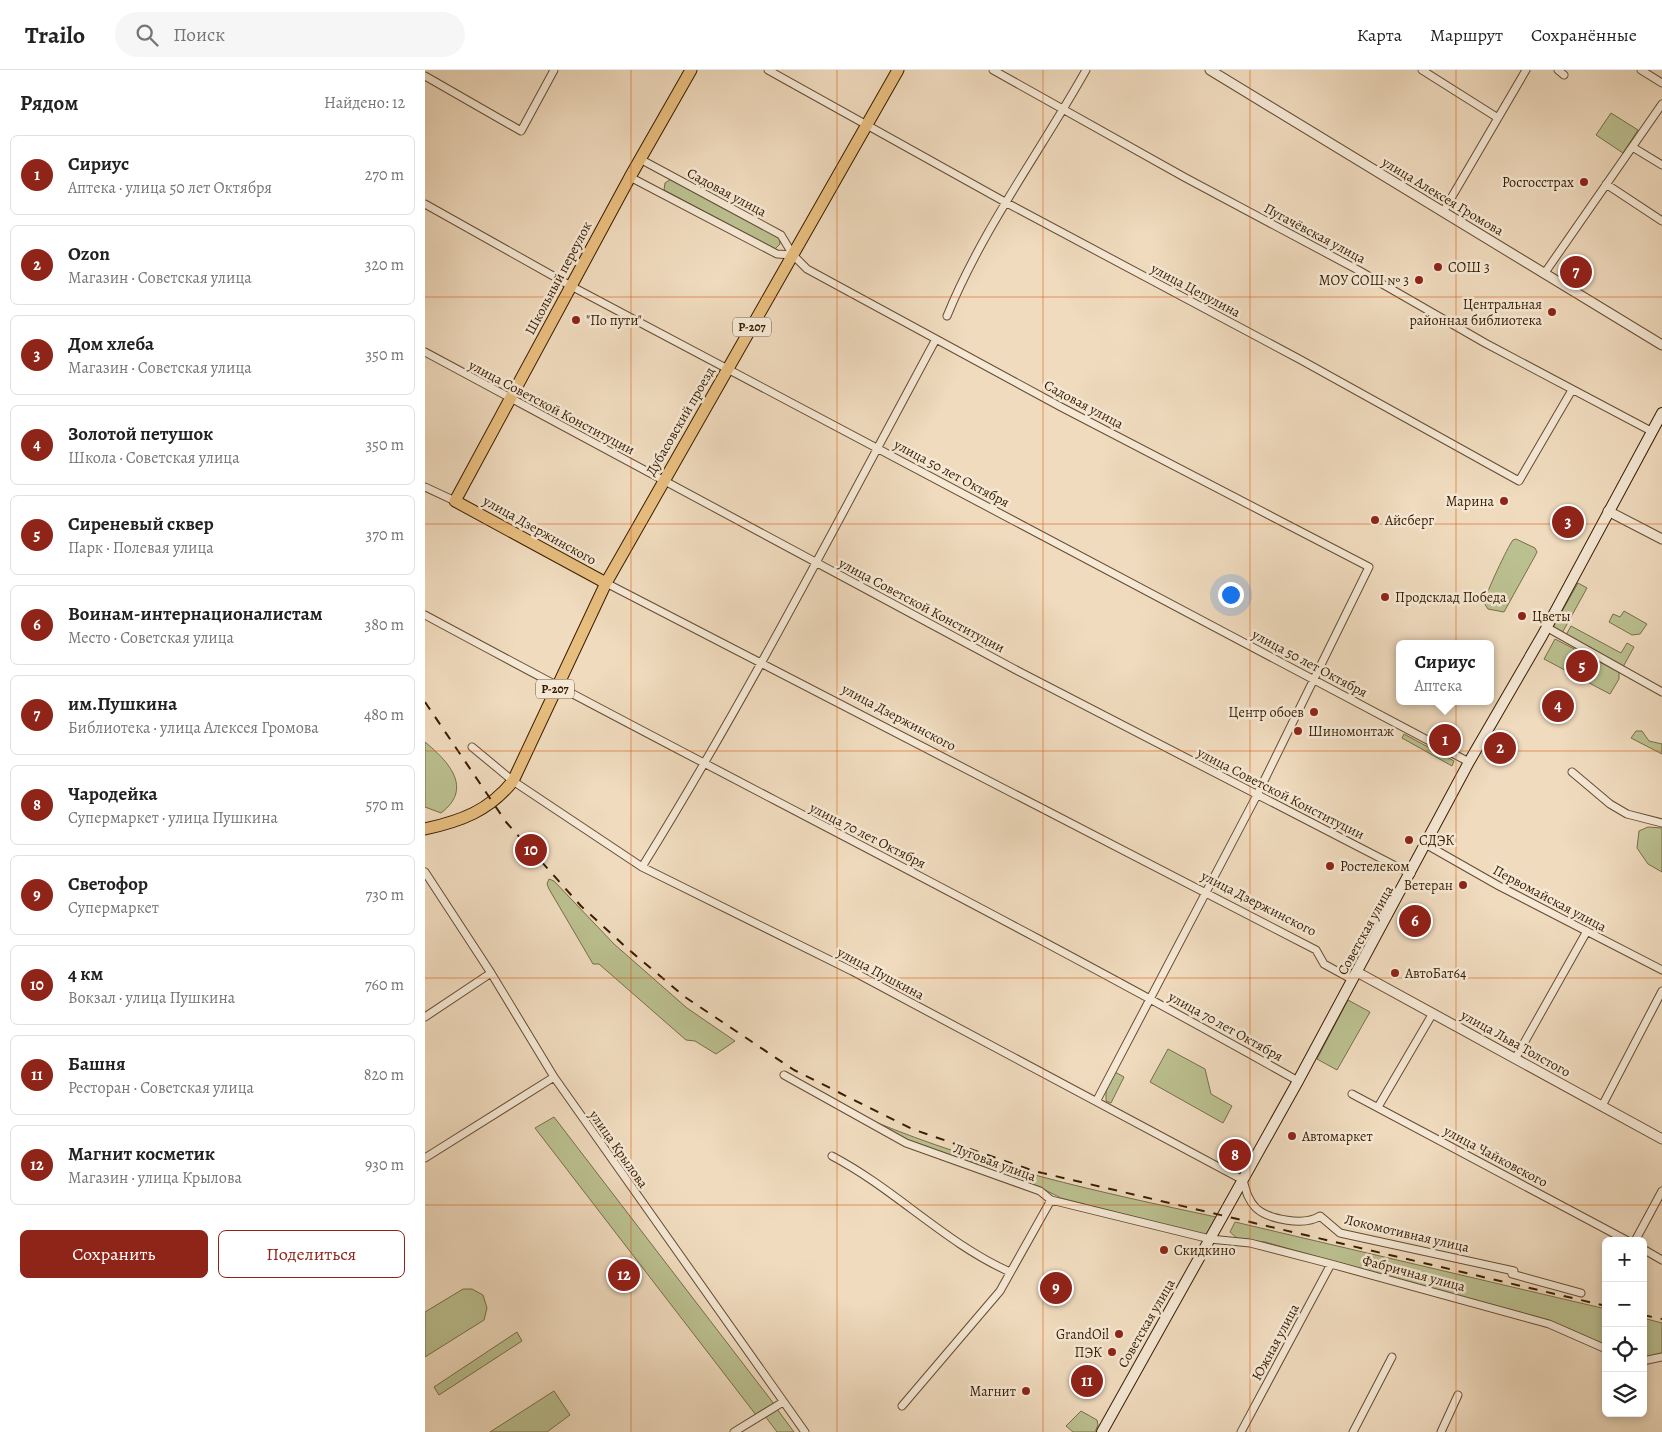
<!DOCTYPE html>
<html lang="ru">
<head>
<meta charset="utf-8">
<style>
	:root { --surface:#fff; --page:#f6f6f6; --text:#222; --muted:#767676; --line:#e0e0e0; --accent:#8f2418 }
	body { margin:0; font-family:Alegreya,serif; background:var(--page); color:var(--text) }
	.controls { position:absolute; right:15px; bottom:15px; display:grid; overflow:hidden; border-radius:8px; box-shadow:0 2px 8px #0003 }
	.controls button { width:45px; height:45px; display:grid; place-items:center; padding:0; border:0; border-bottom:1px solid var(--line); background:var(--surface); color:var(--text); font:25px sans-serif }
	.you { position:absolute; left:805px; top:524px; width:18px; height:18px; margin:-12px; border:4px solid #fff; border-radius:50%; background:#1a73e8; box-shadow:0 0 0 8px #1a73e833 }
	.badge { display:grid; place-items:center; width:32px; height:32px; border-radius:50%; background:var(--accent); color:#fff; font-size:16px; font-weight:700 }
	.pin { position:absolute; translate:-50% -50%; border:2px solid #fff; box-shadow:0 1px 5px #0006 }
	.popup { position:absolute; left:971px; top:570px; width:98px; height:65px; box-sizing:border-box; display:grid; place-content:center; border-radius:8px; background:var(--surface); filter:drop-shadow(0 1px 4px #0005); font-size:16px; white-space:nowrap; color:var(--muted) }
	.popup b { font-size:19px; color:var(--text) }
	.popup::after { content:''; position:absolute; left:50%; top:100%; margin-left:-10px; border:10px solid transparent; border-top-color:var(--surface) }
	.list { margin:0; padding:0; list-style:none }
	h2 { display:flex; justify-content:space-between; align-items:center; height:65px; margin:0; padding:0 20px; font-size:21px }
	h2 small { font-size:16px; font-weight:400; color:var(--muted) }
	.list li { display:grid; grid-template-columns:32px 1fr auto; gap:15px; align-items:center; box-sizing:border-box; height:80px; margin:0 10px 10px; padding:0 10px; border:1px solid var(--line); border-radius:8px }
	.list b { display:block; font-size:19px; white-space:nowrap }
	.list p { margin:0; font-size:16px; white-space:nowrap; color:var(--muted) }
	.list em { font-size:16px; font-style:normal; color:var(--muted) }
	.actions { display:flex; gap:10px; padding:15px 20px }
	.actions a { flex:1; padding:11px 0; border:1px solid var(--accent); border-radius:8px; text-align:center; font-size:18px; color:var(--accent) }
	.actions .main { background:var(--accent); color:#fff }
	.icon { flex:none; width:28px; height:28px; fill:none; stroke:currentColor; stroke-width:2; stroke-linecap:round; stroke-linejoin:round }
	.map { position:relative; flex:none; width:1237px; height:1362px; overflow:hidden }
	header { display:flex; align-items:center; gap:30px; box-sizing:border-box; height:70px; padding:0 25px; background:var(--surface); border-bottom:1px solid var(--line) }
	header strong { font-size:24px }
	nav { display:flex; gap:28px; margin-inline-start:auto; font-size:18px }
	.search { width:350px; height:45px; background:var(--page); display:flex; align-items:center; gap:12px; box-sizing:border-box; padding:0 18px; border-radius:28px; color:var(--muted); font-size:19px }
	main { display:flex }
	aside { flex:1; background:var(--surface) }
	.map>svg:first-child { display:block }
	.green { fill:#bbc090; stroke:#796e48 }
	.lines { fill:none; stroke-linecap:round; stroke-linejoin:round }
	.minor-casing { stroke:#654c30; stroke-width:9 }
	.tertiary-casing { stroke:#654c30; stroke-width:11 }
	.secondary-casing { stroke:#371c00; stroke-width:12 }
	.primary-casing { stroke:#371c00; stroke-width:13 }
	.minor { stroke:#f5e8d5; stroke-width:7 }
	.tertiary { stroke:#f5e8d5; stroke-width:9 }
	.secondary { stroke:#f5e8d5; stroke-width:10 }
	.primary { stroke:#e8be7f; stroke-width:11 }
	.rail { stroke:#371c00; stroke-width:2; stroke-dasharray:9 9; stroke-linecap:butt }
	.grid { fill:none; stroke:#d6530b; stroke-width:1; stroke-opacity:0.55 }
	.poi-dot { fill:#8f2418; stroke:#f5e8d5; stroke-width:2 }
	.labels { text-anchor:middle; stroke-width:5; stroke-linejoin:round; paint-order:stroke }
	.shield { fill:#f5e8d5; stroke:#705940; stroke-width:1 }
	.shield-label { font-size:12px; font-weight:bold; fill:#371c00 }
	.poi-label { font-size:14px; fill:#371c00; stroke:#f5e8d5; text-anchor:start }
	.street-label { font-size:14px; fill:#371c00; stroke:#f5e8d5 }
</style>
</head>
<body>
<header>
<strong>Trailo</strong>
<div class="search"><svg class="icon" aria-label="search" viewBox="0 0 24 24"><circle cx="10" cy="10" r="6"/><path d="M15 15l6 6"/></svg>Поиск</div>
<nav><a>Карта</a><a>Маршрут</a><a>Сохранённые</a></nav>
</header>
<main>
<aside>
<h2>Рядом<small>Найдено: 12</small></h2>
<ul class="list">
<li><span class="badge">1</span><div><b>Сириус</b><p>Аптека · улица 50 лет Октября</p></div><em>270 m</em></li>
<li><span class="badge">2</span><div><b>Ozon</b><p>Магазин · Советская улица</p></div><em>320 m</em></li>
<li><span class="badge">3</span><div><b>Дом хлеба</b><p>Магазин · Советская улица</p></div><em>350 m</em></li>
<li><span class="badge">4</span><div><b>Золотой петушок</b><p>Школа · Советская улица</p></div><em>350 m</em></li>
<li><span class="badge">5</span><div><b>Сиреневый сквер</b><p>Парк · Полевая улица</p></div><em>370 m</em></li>
<li><span class="badge">6</span><div><b>Воинам-интернационалистам</b><p>Место · Советская улица</p></div><em>380 m</em></li>
<li><span class="badge">7</span><div><b>им.Пушкина</b><p>Библиотека · улица Алексея Громова</p></div><em>480 m</em></li>
<li><span class="badge">8</span><div><b>Чародейка</b><p>Супермаркет · улица Пушкина</p></div><em>570 m</em></li>
<li><span class="badge">9</span><div><b>Светофор</b><p>Супермаркет</p></div><em>730 m</em></li>
<li><span class="badge">10</span><div><b>4 км</b><p>Вокзал · улица Пушкина</p></div><em>760 m</em></li>
<li><span class="badge">11</span><div><b>Башня</b><p>Ресторан · Советская улица</p></div><em>820 m</em></li>
<li><span class="badge">12</span><div><b>Магнит косметик</b><p>Магазин · улица Крылова</p></div><em>930 m</em></li>
</ul>
<div class="actions"><a class="main">Сохранить</a><a>Поделиться</a></div>
</aside>
<div class="map">
<svg width="1237" height="1362" viewBox="0 0 1237 1362">
	<rect width="100%" height="100%" fill="#f0dbbe"/>
	<filter id="stains"><feTurbulence type="fractalNoise" baseFrequency=".004" numOctaves="4"/><feColorMatrix values="0 0 0 0 .2 0 0 0 0 .09 0 0 0 0 .02 0 0 0 .5 -.17"/></filter>
	<radialGradient id="worn" r=".72"><stop offset=".6" stop-color="#630" stop-opacity="0"/><stop offset="1" stop-color="#630" stop-opacity=".3"/></radialGradient>
	<!-- green -->
	<path class="green" d="M1186 43 1213 60 1198 83 1171 65Z
		M246 109 354 167 355 174 350 179 239 120 240 113Z
		M1091 469 1110 478 1112 482 1110 486 1079 542 1063 539 1059 533C1060 525 1083 476 1088 470Z
		M1153 513 1162 518 1136 565 1127 559Z
		M1199 541 1222 554 1215 564 1207 565 1184 552 1188 544 1195 547Z
		M1146 556 1196 583 1202 573 1209 577 1198 597 1141 565Z
		M1130 569 1194 602V609L1185 624 1119 589Z
		M1211 661H1217L1224 671 1237 674V684L1206 668Z
		M979 664 1029 691 1027 696 977 668Z
		M0 672C23 691 49 718 16 743L0 737Z
		M1223 757 1237 758V802L1223 794 1212 778 1214 761Z
		M124 809 129 811 189 874 262 938 310 971 291 984 270 971 261 970 174 894H168L124 819 122 814Z
		M923 930 945 942 912 1000 892 989Z
		M743 979 780 999 786 1024 807 1036 798 1053 725 1012Z
		M690 1002 699 1007 686 1033 681 1031V1021Z
		M129 1047 349 1334 331 1345 110 1058Z
		M448 1051C558 1097 674 1122 791 1147L781 1165 636 1128 618 1119 482 1070Z
		M810 1152 1181 1239V1276L1125 1252 840 1172 813 1169 805 1162Z
		M38 1219H47L58 1225 62 1238 59 1250 0 1287V1242Z
		M1218 1248 1237 1253V1284L1218 1288Z
		M92 1262 97 1271 14 1325 9 1317Z
		M129 1321 145 1345 122 1362H65Z
		M352 1339 369 1362H352L340 1346Z
		M656 1341 672 1350 673 1355 670 1362H648L641 1356Z"/>
	<g class="lines">
		<defs>
			<path id="minor" d="M343 0 580 132 876 290 1094 411 1147 320
				M568 0 759 107 933 200 1060 273 1226 361
				M997 0 1073 48
				M1133 0 1139 5
				M1216 0 1237 13
				M0 6 96 61 129 0
				M1209 78 1237 95
				M215 89 356 165 368 185
				M205 107 352 184 368 185 382 199 636 337 944 497 832 725 672 1030
				M1181 114 1237 151
				M0 134 146 216 1044 692
				M1018 142 1101 0
				M1119 204 1237 34
				M522 246C558 158 615 82 661 0
				M0 282 593 601 986 804
				M0 417 30 431
				M181 513 891 880 899 894 928 910
				M0 545C290 702 586 849 873 1011
				M1121 557 1237 622
				M47 677 88 711 217 797 427 901 818 1110C821 1121 823 1130 831 1138 844 1150 880 1156 895 1146L915 1163 1089 1201 1087 1204 1156 1223
				M1147 702 1185 734 1202 744 1237 753
				M1002 775 1074 816 1237 900
				M217 797C323 626 415 447 511 269
				M0 802 66 903 129 1007 380 1362
				M0 947 66 903
				M1090 989 1162 861
				M359 1005 481 1073 615 1121 626 1130 785 1169 825 1173 906 1194 1124 1254 1181 1279
				M927 1024 1203 1171
				M1177 1036 1237 921
				M953 1037 1008 943
				M407 1086C470 1119 520 1173 585 1202
				M0 1088 129 1007
				M1210 1171 1237 1121
				M1218 1179 1237 1190
				M1218 1291 1237 1287
				M477 1336 575 1221 626 1130
				M309 1362 358 1332
				M816 1362 906 1194
				M928 1362 967 1287
				M1016 1362 1033 1325"/>
			<path id="tertiary" d="M785 0 1237 275
				M1183 441 1237 469
				M932 902 1237 1069"/>
			<path id="secondary" d="M677 1362 873 1011 1044 692 1117 566 1237 343"/>
			<path id="primary" d="M181 513 30 431 205 107 266 0
				M0 759C36 751 64 741 88 711L181 513 473 0"/>
		</defs>
		<!-- minor casing -->
		<use href="#minor" class="minor-casing"/>
		<!-- tertiary casing -->
		<use href="#tertiary" class="tertiary-casing"/>
		<!-- secondary casing -->
		<use href="#secondary" class="secondary-casing"/>
		<!-- primary casing -->
		<use href="#primary" class="primary-casing"/>
		<!-- minor -->
		<use href="#minor" class="minor"/>
		<!-- tertiary -->
		<use href="#tertiary" class="tertiary"/>
		<!-- secondary -->
		<use href="#secondary" class="secondary"/>
		<!-- primary -->
		<use href="#primary" class="primary"/>
		<!-- rail -->
		<path class="rail" d="M0 632 81 752 156 836 203 879 260 927 369 1000 487 1059 609 1101 1181 1236
			M1218 1245 1237 1249"/>
	</g>
	<!-- grid -->
	<path class="grid" d="M206 0V1362M412 0V1362M618 0V1362M825 0V1362M1031 0V1362M0 227H1237M0 454H1237M0 681H1237M0 908H1237M0 1135H1237"/>
	<!-- markers -->
	<g class="poi-dot">
		<circle cx="1159" cy="112" r="5"/>
		<circle cx="1013" cy="197" r="5"/>
		<circle cx="994" cy="210" r="5"/>
		<circle cx="1127" cy="242" r="5"/>
		<circle cx="151" cy="250" r="5"/>
		<circle cx="1079" cy="431" r="5"/>
		<circle cx="950" cy="450" r="5"/>
		<circle cx="960" cy="527" r="5"/>
		<circle cx="1097" cy="546" r="5"/>
		<circle cx="889" cy="642" r="5"/>
		<circle cx="873" cy="661" r="5"/>
		<circle cx="984" cy="770" r="5"/>
		<circle cx="905" cy="796" r="5"/>
		<circle cx="1038" cy="815" r="5"/>
		<circle cx="970" cy="903" r="5"/>
		<circle cx="867" cy="1066" r="5"/>
		<circle cx="739" cy="1180" r="5"/>
		<circle cx="694" cy="1264" r="5"/>
		<circle cx="687" cy="1282" r="5"/>
		<circle cx="601" cy="1321" r="5"/>
	</g>
	<g class="labels">
		<!-- shield labels -->
		<g class="shield">
			<rect x="308" y="247.5" width="38" height="19" rx="4"/>
			<rect x="111" y="609.5" width="38" height="19" rx="4"/>
		</g>
		<g class="shield-label">
			<text x="327" y="261">Р-207</text>
			<text x="130" y="623">Р-207</text>
		</g>
		<!-- poi labels -->
		<g class="poi-label">
			<text x="1149" y="117" text-anchor="end">Росгосстрах</text>
			<text x="1023" y="202">СОШ 3</text>
			<text x="984" y="215" text-anchor="end">МОУ СОШ № 3</text>
			<text x="1117" y="239" text-anchor="end">Центральная<tspan x="1117" dy="16">районная библиотека</tspan></text>
			<text x="161" y="255">"По пути"</text>
			<text x="1069" y="436" text-anchor="end">Марина</text>
			<text x="960" y="455">Айсберг</text>
			<text x="970" y="532">Продсклад Победа</text>
			<text x="1107" y="551">Цветы</text>
			<text x="879" y="647" text-anchor="end">Центр обоев</text>
			<text x="883" y="666">Шиномонтаж</text>
			<text x="994" y="775">СДЭК</text>
			<text x="915" y="801">Ростелеком</text>
			<text x="1028" y="820" text-anchor="end">Ветеран</text>
			<text x="980" y="908">АвтоБат64</text>
			<text x="877" y="1071">Автомаркет</text>
			<text x="749" y="1185">Скидкино</text>
			<text x="684" y="1269" text-anchor="end">GrandOil</text>
			<text x="677" y="1287" text-anchor="end">ПЭК</text>
			<text x="591" y="1326" text-anchor="end">Магнит</text>
		</g>
		<!-- street labels -->
		<g class="street-label">
			<text transform="translate(302 122) rotate(28)" y="5">Садовая улица</text>
			<text transform="translate(1018 126) rotate(31)" y="5">улица Алексея Громова</text>
			<text transform="translate(890 163) rotate(28)" y="5">Пугачёвская улица</text>
			<text transform="translate(133 208) rotate(-62)" y="5">Школьный переулок</text>
			<text transform="translate(771 220) rotate(28)" y="5">улица Цепулина</text>
			<text transform="translate(659 334) rotate(28)" y="5">Садовая улица</text>
			<text transform="translate(127 337) rotate(28)" y="5">улица Советской Конституции</text>
			<text transform="translate(255 351) rotate(-60)" y="5">Дубасовский проезд</text>
			<text transform="translate(527 403) rotate(28)" y="5">улица 50 лет Октября</text>
			<text transform="translate(115 460) rotate(29)" y="5">улица Дзержинского</text>
			<text transform="translate(497 535) rotate(28)" y="5">улица Советской Конституции</text>
			<text transform="translate(885 593) rotate(28)" y="5">улица 50 лет Октября</text>
			<text transform="translate(474 647) rotate(28)" y="5">улица Дзержинского</text>
			<text transform="translate(856 723) rotate(27)" y="5">улица Советской Конституции</text>
			<text transform="translate(443 765) rotate(27)" y="5">улица 70 лет Октября</text>
			<text transform="translate(1125 828) rotate(28)" y="5">Первомайская улица</text>
			<text transform="translate(834 833) rotate(27)" y="5">улица Дзержинского</text>
			<text transform="translate(940 860) rotate(-61)" y="5">Советская улица</text>
			<text transform="translate(456 903) rotate(28)" y="5">улица Пушкина</text>
			<text transform="translate(801 956) rotate(29)" y="5">улица 70 лет Октября</text>
			<text transform="translate(1091 973) rotate(29)" y="5">улица Льва Толстого</text>
			<text transform="translate(194 1079) rotate(55)" y="5">улица Крылова</text>
			<text transform="translate(1071 1086) rotate(28)" y="5">улица Чайковского</text>
			<text transform="translate(570 1092) rotate(20)" y="5">Луговая улица</text>
			<text transform="translate(982 1163) rotate(13)" y="5">Локомотивная улица</text>
			<text transform="translate(989 1203) rotate(15)" y="5">Фабричная улица</text>
			<text transform="translate(721 1253) rotate(-60)" y="5">Советская улица</text>
			<text transform="translate(850 1272) rotate(-62)" y="5">Южная улица</text>
		</g>
	</g>
	<rect width="100%" height="100%" filter="url(#stains)"/>
	<rect width="100%" height="100%" fill="url(#worn)"/>
</svg>
<div class="controls">
<button>+</button>
<button>−</button>
<button><svg class="icon" aria-label="locate" viewBox="0 0 24 24"><circle cx="12" cy="12" r="6"/><path d="M12 2v4M12 18v4M2 12h4M18 12h4"/></svg></button>
<button><svg class="icon" aria-label="layers" viewBox="0 0 24 24"><path d="M12 4l9 5-9 5-9-5zM3 14l9 5 9-5"/></svg></button>
</div>
<div class="you"></div>
<div class="pin badge" style="left:1020px;top:670px">1</div>
<div class="popup"><b>Сириус</b>Аптека</div>
<div class="pin badge" style="left:1075px;top:678px">2</div>
<div class="pin badge" style="left:1143px;top:452px">3</div>
<div class="pin badge" style="left:1133px;top:636px">4</div>
<div class="pin badge" style="left:1157px;top:596px">5</div>
<div class="pin badge" style="left:990px;top:851px">6</div>
<div class="pin badge" style="left:1151px;top:202px">7</div>
<div class="pin badge" style="left:810px;top:1085px">8</div>
<div class="pin badge" style="left:631px;top:1218px">9</div>
<div class="pin badge" style="left:106px;top:780px">10</div>
<div class="pin badge" style="left:662px;top:1311px">11</div>
<div class="pin badge" style="left:199px;top:1205px">12</div>
</div>
</main>
</body>
</html>
